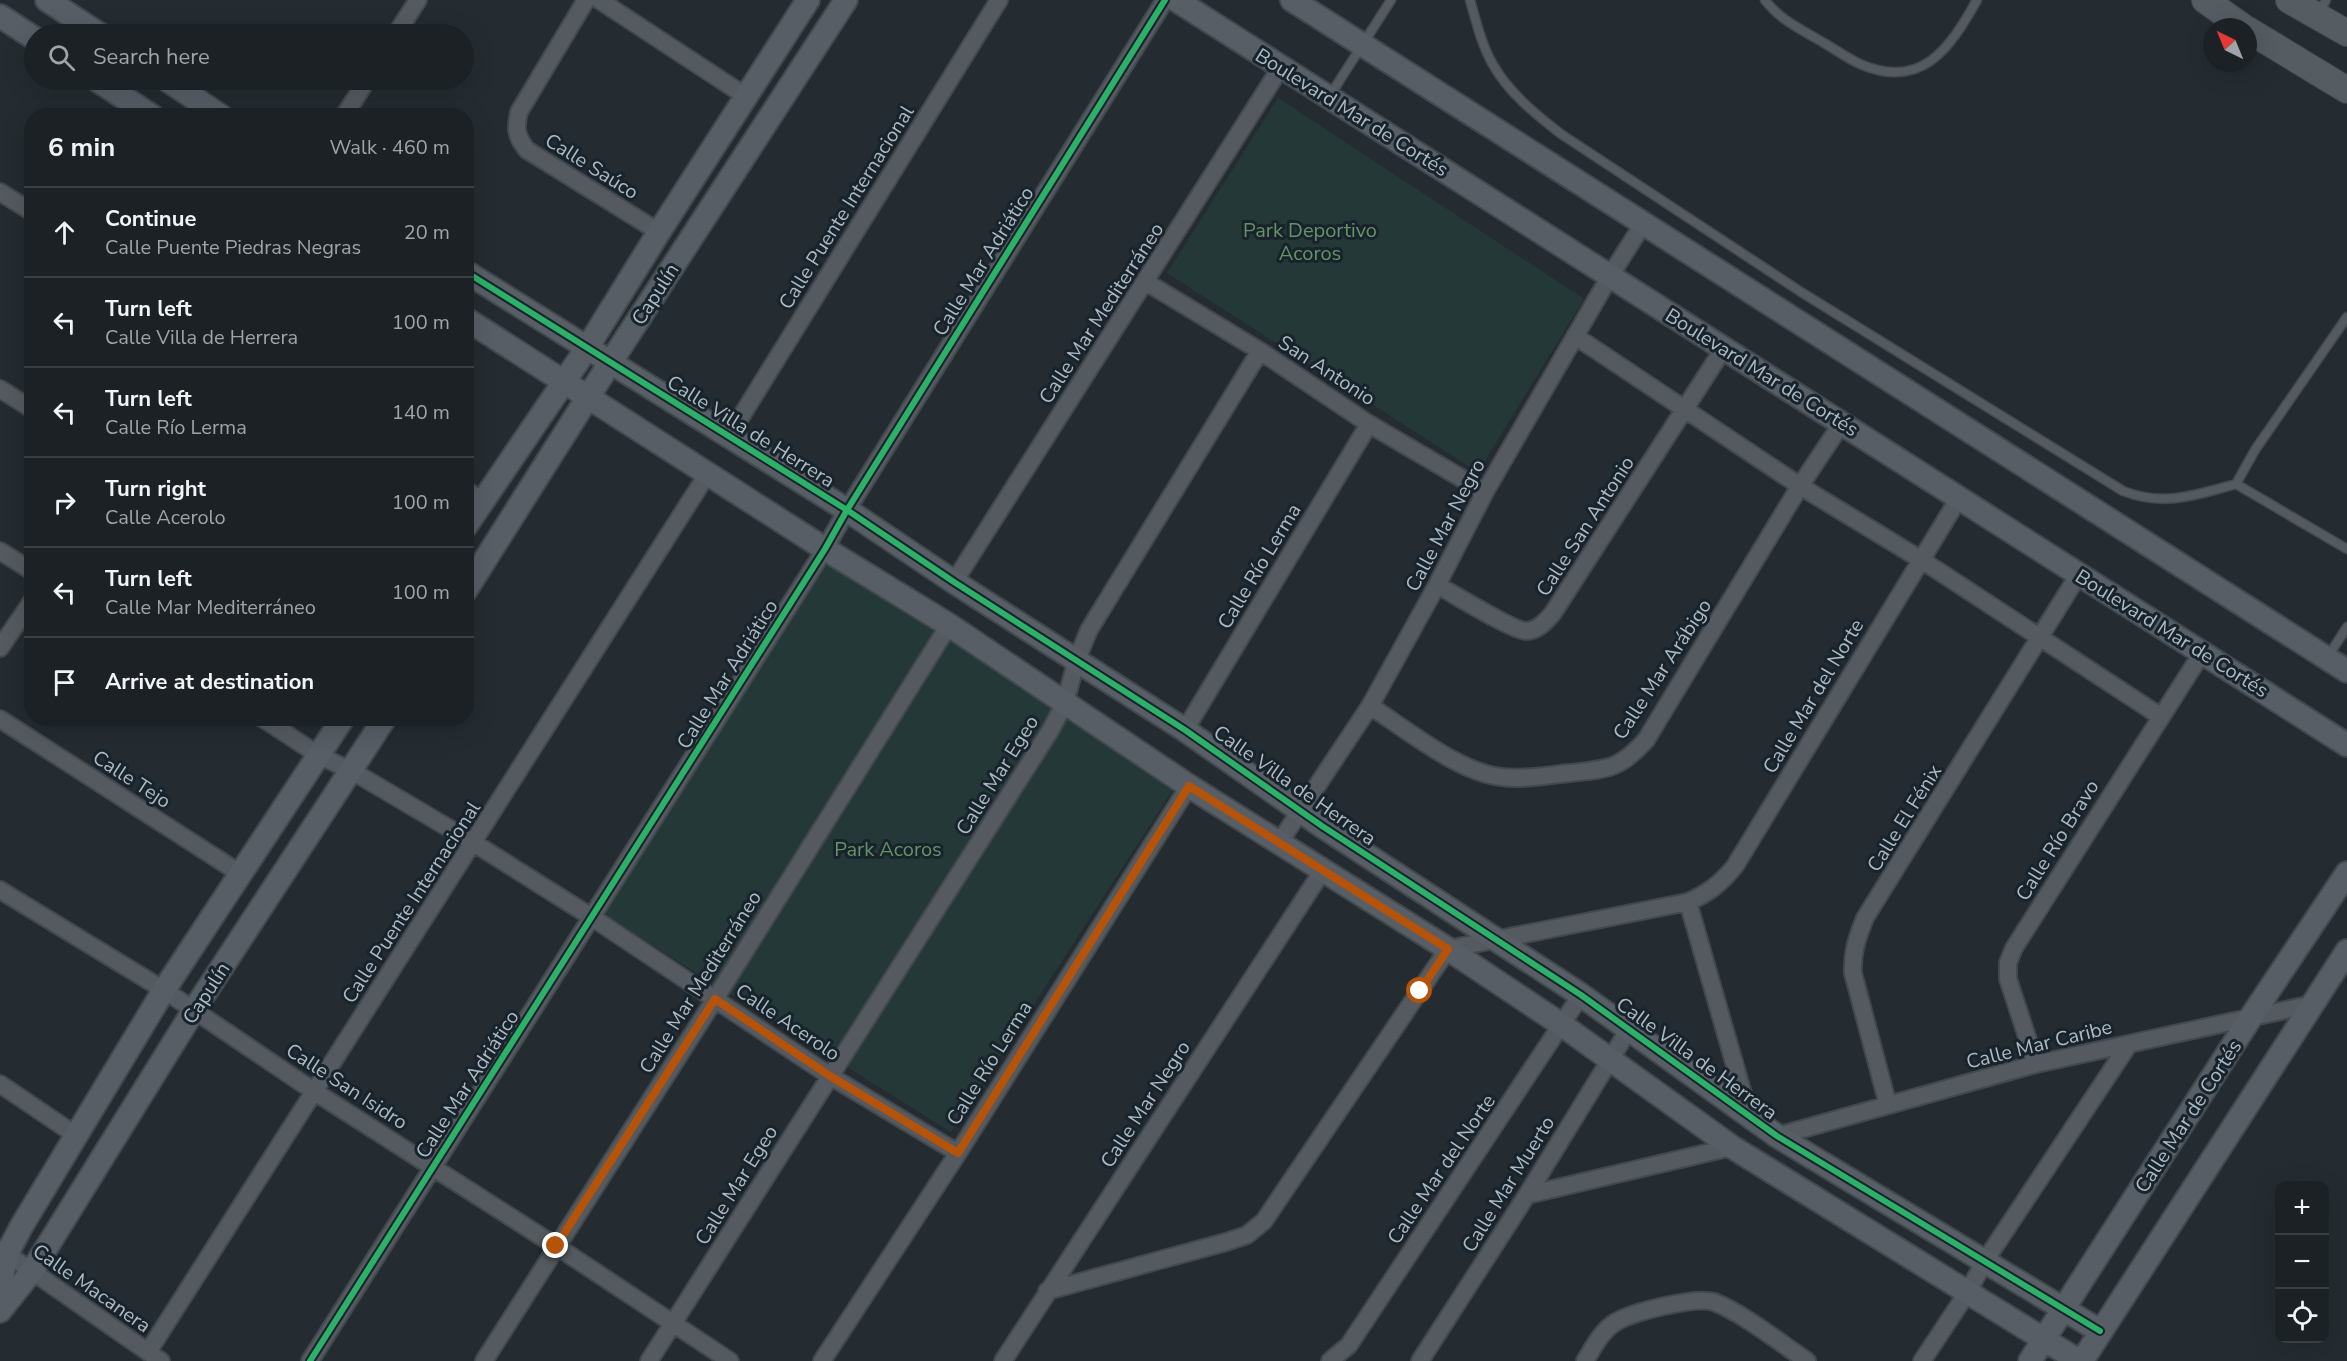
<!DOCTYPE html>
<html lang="en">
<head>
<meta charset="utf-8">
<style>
	:root { --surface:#1b2125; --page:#282e32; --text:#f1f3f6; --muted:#a0a3a7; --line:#393e42 }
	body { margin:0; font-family:"Nunito Sans",sans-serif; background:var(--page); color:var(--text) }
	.controls { position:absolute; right:18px; bottom:18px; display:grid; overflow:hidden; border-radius:12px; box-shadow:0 6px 24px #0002 }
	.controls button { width:54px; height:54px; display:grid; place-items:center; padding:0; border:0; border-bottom:2px solid var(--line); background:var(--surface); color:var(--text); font:30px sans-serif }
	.compass { position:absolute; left:2203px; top:18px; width:54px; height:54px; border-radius:50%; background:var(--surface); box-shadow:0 6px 24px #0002; rotate:317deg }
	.stop { position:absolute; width:18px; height:18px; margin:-14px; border:4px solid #b45309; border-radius:50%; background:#fff }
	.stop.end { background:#b45309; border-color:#fff; box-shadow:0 2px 6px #0008 }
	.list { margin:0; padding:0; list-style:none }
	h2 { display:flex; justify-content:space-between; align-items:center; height:78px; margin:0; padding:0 24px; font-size:26px }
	h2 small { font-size:20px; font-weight:400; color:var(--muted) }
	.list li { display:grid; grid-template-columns:39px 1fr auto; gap:18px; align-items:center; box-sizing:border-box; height:90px; padding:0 24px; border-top:2px solid var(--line) }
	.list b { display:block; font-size:22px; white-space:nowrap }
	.list p { margin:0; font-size:20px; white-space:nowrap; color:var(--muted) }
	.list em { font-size:20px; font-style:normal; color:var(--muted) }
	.icon { flex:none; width:33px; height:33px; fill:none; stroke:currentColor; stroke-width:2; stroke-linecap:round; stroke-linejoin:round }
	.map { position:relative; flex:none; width:2347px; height:1361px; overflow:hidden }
	.search { position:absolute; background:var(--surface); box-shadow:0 6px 24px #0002; left:24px; top:24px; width:450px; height:66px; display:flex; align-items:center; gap:15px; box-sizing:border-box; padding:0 21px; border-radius:33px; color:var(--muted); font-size:22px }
	.panel { position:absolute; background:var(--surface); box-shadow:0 6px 24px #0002; left:24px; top:108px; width:450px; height:618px; border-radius:24px }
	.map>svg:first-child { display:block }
	.green { fill:#243937 }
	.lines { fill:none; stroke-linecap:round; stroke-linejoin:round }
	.lane-casing { stroke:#42484c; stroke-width:11 }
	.street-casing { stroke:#42484c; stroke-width:20 }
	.secondary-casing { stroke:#42484c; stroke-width:26 }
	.primary-casing { stroke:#41494e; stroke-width:28 }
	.lane { stroke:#545a60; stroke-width:8 }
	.street { stroke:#545a60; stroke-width:16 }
	.secondary { stroke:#575e65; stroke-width:22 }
	.primary { stroke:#565d62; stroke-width:26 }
	.cycleway-casing { stroke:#18232b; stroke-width:10 }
	.cycleway { stroke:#2db169; stroke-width:6 }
	.route { stroke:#b45309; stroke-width:8 }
	.labels { text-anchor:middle; stroke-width:6; stroke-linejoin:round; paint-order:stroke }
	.street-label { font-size:20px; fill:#acbac4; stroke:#18232b }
	.park-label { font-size:20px; fill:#649466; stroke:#18232b }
</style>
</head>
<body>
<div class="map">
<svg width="2347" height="1361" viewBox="0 0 2347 1361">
	<rect width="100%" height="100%" fill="#242c31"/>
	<!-- green -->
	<path class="green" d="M1278 98 1584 299 1478 472 1167 273Z
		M830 562 1176 785 951 1132 601 913 818 575Z"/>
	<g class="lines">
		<defs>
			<path id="lane" d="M1470 0C1476 21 1481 43 1492 63 1508 92 1535 114 1561 134L1801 292 2123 491C2164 507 2195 495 2236 484
				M1765 0C1781 21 1801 29 1824 43 1836 50 1847 58 1860 64 1922 91 1950 48 1977 0
				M2319 13 2326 0
				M1329 97 1391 0
				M2347 317 2255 450 2236 484 2347 549
				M2327 658 2347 627"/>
			<path id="street" d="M586 0 519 112C515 129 516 136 527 150L659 232
				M599 0 747 97
				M396 34 418 0
				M344 116 367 80
				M0 192 32 212
				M1146 282 1260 351 1369 424 1485 492
				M1575 336 1800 486 1920 559 2160 716
				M0 389 32 409
				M729 436 999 0
				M466 490 483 501
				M0 551 32 571
				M954 582 1281 67
				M1437 585C1452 593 1513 631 1526 631 1538 631 1546 621 1553 613L1724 348
				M0 648 32 601
				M1370 706C1406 729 1458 772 1501 777 1524 780 1547 775 1570 773 1607 769 1619 770 1646 740L1800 486 1842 423
				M262 718 320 756 352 771 474 843 593 918 830 1076 958 1153
				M0 719 241 874
				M1185 730 1369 424
				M1279 843 1370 706 1437 585 1485 492 1610 276 1643 224
				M0 890 164 990 315 1092 556 1246 730 1361
				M1688 902 1750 1118
				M2036 1064 2008 979V963L2014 948 2202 653
				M0 1084 77 1136
				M1888 1105 1853 973C1852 952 1857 938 1865 918L2079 574
				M1777 1136 2036 1064 2313 1004
				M1527 1195 1732 1147
				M0 1249 161 1361
				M1047 1291 1226 1242 1247 1235 1264 1221 1448 949 1688 902C1709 893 1721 883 1735 866L1959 498
				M148 1352 708 473
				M310 1361 825 549 847 510 1165 0
				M484 1361 715 999 949 625
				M649 1361 1050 731 1065 703 1077 659 1089 630 1260 351
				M822 1361 958 1153 1189 786
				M1003 1361 1323 870
				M1330 1361 1349 1345 1581 995
				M1420 1361 1527 1195 1629 1029
				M1585 1361C1593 1348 1602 1330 1616 1322 1632 1312 1696 1296 1714 1302 1741 1312 1782 1344 1807 1361
				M1922 1361 1967 1293 1985 1261 2129 1044"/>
			<path id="secondary" d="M47 0 99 34
				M1176 0 2347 745
				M1292 0 2347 671
				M0 16 34 38
				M97 80 152 116
				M167 80 221 116
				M466 272 847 510 954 582 1185 730 1322 826 1581 995 1777 1136 2100 1331
				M466 319 825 549 949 625 1189 786 1448 949 1562 1025 1732 1147 2079 1361
				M466 526 587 348 659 232 808 0
				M466 590 588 397 846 0
				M0 1286 7 1254 21 1227 164 990 343 718
				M0 1311 32 1271 194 1010 385 718
				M2030 1361 2251 1017 2347 873
				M2082 1361 2347 951"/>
			<path id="primary" d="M2205 0 2243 27
				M2289 0 2347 33
				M2248 30 2347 90"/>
		</defs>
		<!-- lane casing -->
		<use href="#lane" class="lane-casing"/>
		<!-- street casing -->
		<use href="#street" class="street-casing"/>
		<!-- secondary casing -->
		<use href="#secondary" class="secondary-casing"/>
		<!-- primary casing -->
		<use href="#primary" class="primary-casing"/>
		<!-- lane -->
		<use href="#lane" class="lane"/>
		<!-- street -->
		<use href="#street" class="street"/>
		<!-- secondary -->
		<use href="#secondary" class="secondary"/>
		<!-- primary -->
		<use href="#primary" class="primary"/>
		<defs>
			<path id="cycleway" d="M466 272 847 510 954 582 1185 730 1322 826 1581 995 1777 1136 2100 1331
				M310 1361 825 549 847 510 1165 0"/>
		</defs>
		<!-- cycleway casing -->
		<use href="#cycleway" class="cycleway-casing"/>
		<!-- cycleway -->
		<use href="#cycleway" class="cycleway"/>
	</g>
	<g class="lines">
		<!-- route -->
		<path class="route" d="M556 1246 715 999 830 1076 958 1153 1189 786 1448 949 1420 991"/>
	</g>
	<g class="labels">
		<!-- street labels -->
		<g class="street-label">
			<text transform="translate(1352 112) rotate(32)" y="7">Boulevard Mar de Cortés</text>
			<text transform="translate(592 166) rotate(32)" y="7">Calle Saúco</text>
			<text transform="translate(846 207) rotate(-58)" y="7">Calle Puente Internacional</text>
			<text transform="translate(983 261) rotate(-58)" y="7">Calle Mar Adriático</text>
			<text transform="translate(655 294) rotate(-57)" y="7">Capulín</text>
			<text transform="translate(1101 313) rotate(-57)" y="7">Calle Mar Mediterráneo</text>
			<text transform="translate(1327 370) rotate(33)" y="7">San Antonio</text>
			<text transform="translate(1762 372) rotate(32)" y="7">Boulevard Mar de Cortés</text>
			<text transform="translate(751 431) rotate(32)" y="7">Calle Villa de Herrera</text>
			<text transform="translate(1445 525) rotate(-62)" y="7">Calle Mar Negro</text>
			<text transform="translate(1585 526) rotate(-57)" y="7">Calle San Antonio</text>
			<text transform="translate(1259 566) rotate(-59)" y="7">Calle Río Lerma</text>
			<text transform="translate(2172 633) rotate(32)" y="7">Boulevard Mar de Cortés</text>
			<text transform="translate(1662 669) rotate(-57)" y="7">Calle Mar Arábigo</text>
			<text transform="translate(727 674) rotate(-58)" y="7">Calle Mar Adriático</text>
			<text transform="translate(1813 696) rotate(-59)" y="7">Calle Mar del Norte</text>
			<text transform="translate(997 775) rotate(-58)" y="7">Calle Mar Egeo</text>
			<text transform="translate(132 779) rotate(33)" y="7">Calle Tejo</text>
			<text transform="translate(1295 785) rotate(35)" y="7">Calle Villa de Herrera</text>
			<text transform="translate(1904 818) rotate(-58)" y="7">Calle El Fénix</text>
			<text transform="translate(2057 840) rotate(-58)" y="7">Calle Río Bravo</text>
			<text transform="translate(411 902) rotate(-57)" y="7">Calle Puente Internacional</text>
			<text transform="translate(700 982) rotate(-58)" y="7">Calle Mar Mediterráneo</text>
			<text transform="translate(206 993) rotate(-57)" y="7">Capulín</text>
			<text transform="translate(788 1022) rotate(34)" y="7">Calle Acerolo</text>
			<text transform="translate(2039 1044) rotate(-14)" y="7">Calle Mar Caribe</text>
			<text transform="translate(1697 1058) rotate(36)" y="7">Calle Villa de Herrera</text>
			<text transform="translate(989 1063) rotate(-58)" y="7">Calle Río Lerma</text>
			<text transform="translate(467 1084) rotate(-57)" y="7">Calle Mar Adriático</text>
			<text transform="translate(347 1086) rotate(33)" y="7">Calle San Isidro</text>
			<text transform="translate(1145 1104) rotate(-57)" y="7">Calle Mar Negro</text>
			<text transform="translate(2188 1116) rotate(-57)" y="7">Calle Mar de Cortés</text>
			<text transform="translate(1441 1169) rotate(-56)" y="7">Calle Mar del Norte</text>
			<text transform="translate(1508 1184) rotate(-58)" y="7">Calle Mar Muerto</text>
			<text transform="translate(736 1185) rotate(-58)" y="7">Calle Mar Egeo</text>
			<text transform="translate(92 1288) rotate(35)" y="7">Calle Macanera</text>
		</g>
		<!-- park labels -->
		<g class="park-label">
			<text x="1310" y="237">Park Deportivo<tspan x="1310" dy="23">Acoros</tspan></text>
			<text x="888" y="856">Park Acoros</text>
		</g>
	</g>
</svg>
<div class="controls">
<button>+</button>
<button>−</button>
<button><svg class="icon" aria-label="locate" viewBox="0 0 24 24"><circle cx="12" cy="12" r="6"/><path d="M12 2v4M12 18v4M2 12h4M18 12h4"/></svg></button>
</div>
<svg class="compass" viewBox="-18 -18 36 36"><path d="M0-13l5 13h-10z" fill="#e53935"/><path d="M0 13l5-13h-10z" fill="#a0a3a7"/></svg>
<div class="stop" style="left:1420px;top:991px"></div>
<div class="stop end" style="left:556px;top:1246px"></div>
<div class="search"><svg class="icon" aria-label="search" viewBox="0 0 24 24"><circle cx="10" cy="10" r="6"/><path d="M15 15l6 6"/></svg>Search here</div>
<section class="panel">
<h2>6 min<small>Walk · 460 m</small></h2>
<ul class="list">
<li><svg class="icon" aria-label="ahead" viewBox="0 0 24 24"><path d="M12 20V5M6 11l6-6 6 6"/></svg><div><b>Continue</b><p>Calle Puente Piedras Negras</p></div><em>20 m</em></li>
<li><svg class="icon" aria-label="left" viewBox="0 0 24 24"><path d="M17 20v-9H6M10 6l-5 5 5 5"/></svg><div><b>Turn left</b><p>Calle Villa de Herrera</p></div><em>100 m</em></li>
<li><svg class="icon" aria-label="left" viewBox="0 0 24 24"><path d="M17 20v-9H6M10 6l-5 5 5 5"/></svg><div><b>Turn left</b><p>Calle Río Lerma</p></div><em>140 m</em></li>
<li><svg class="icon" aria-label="right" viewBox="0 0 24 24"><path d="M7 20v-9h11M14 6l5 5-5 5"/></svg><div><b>Turn right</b><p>Calle Acerolo</p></div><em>100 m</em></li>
<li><svg class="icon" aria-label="left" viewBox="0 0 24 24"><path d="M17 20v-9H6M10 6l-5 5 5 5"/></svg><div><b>Turn left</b><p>Calle Mar Mediterráneo</p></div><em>100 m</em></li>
<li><svg class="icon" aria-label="arrive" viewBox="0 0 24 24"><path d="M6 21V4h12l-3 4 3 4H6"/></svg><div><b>Arrive at destination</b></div></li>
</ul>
</section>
</div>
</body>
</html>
